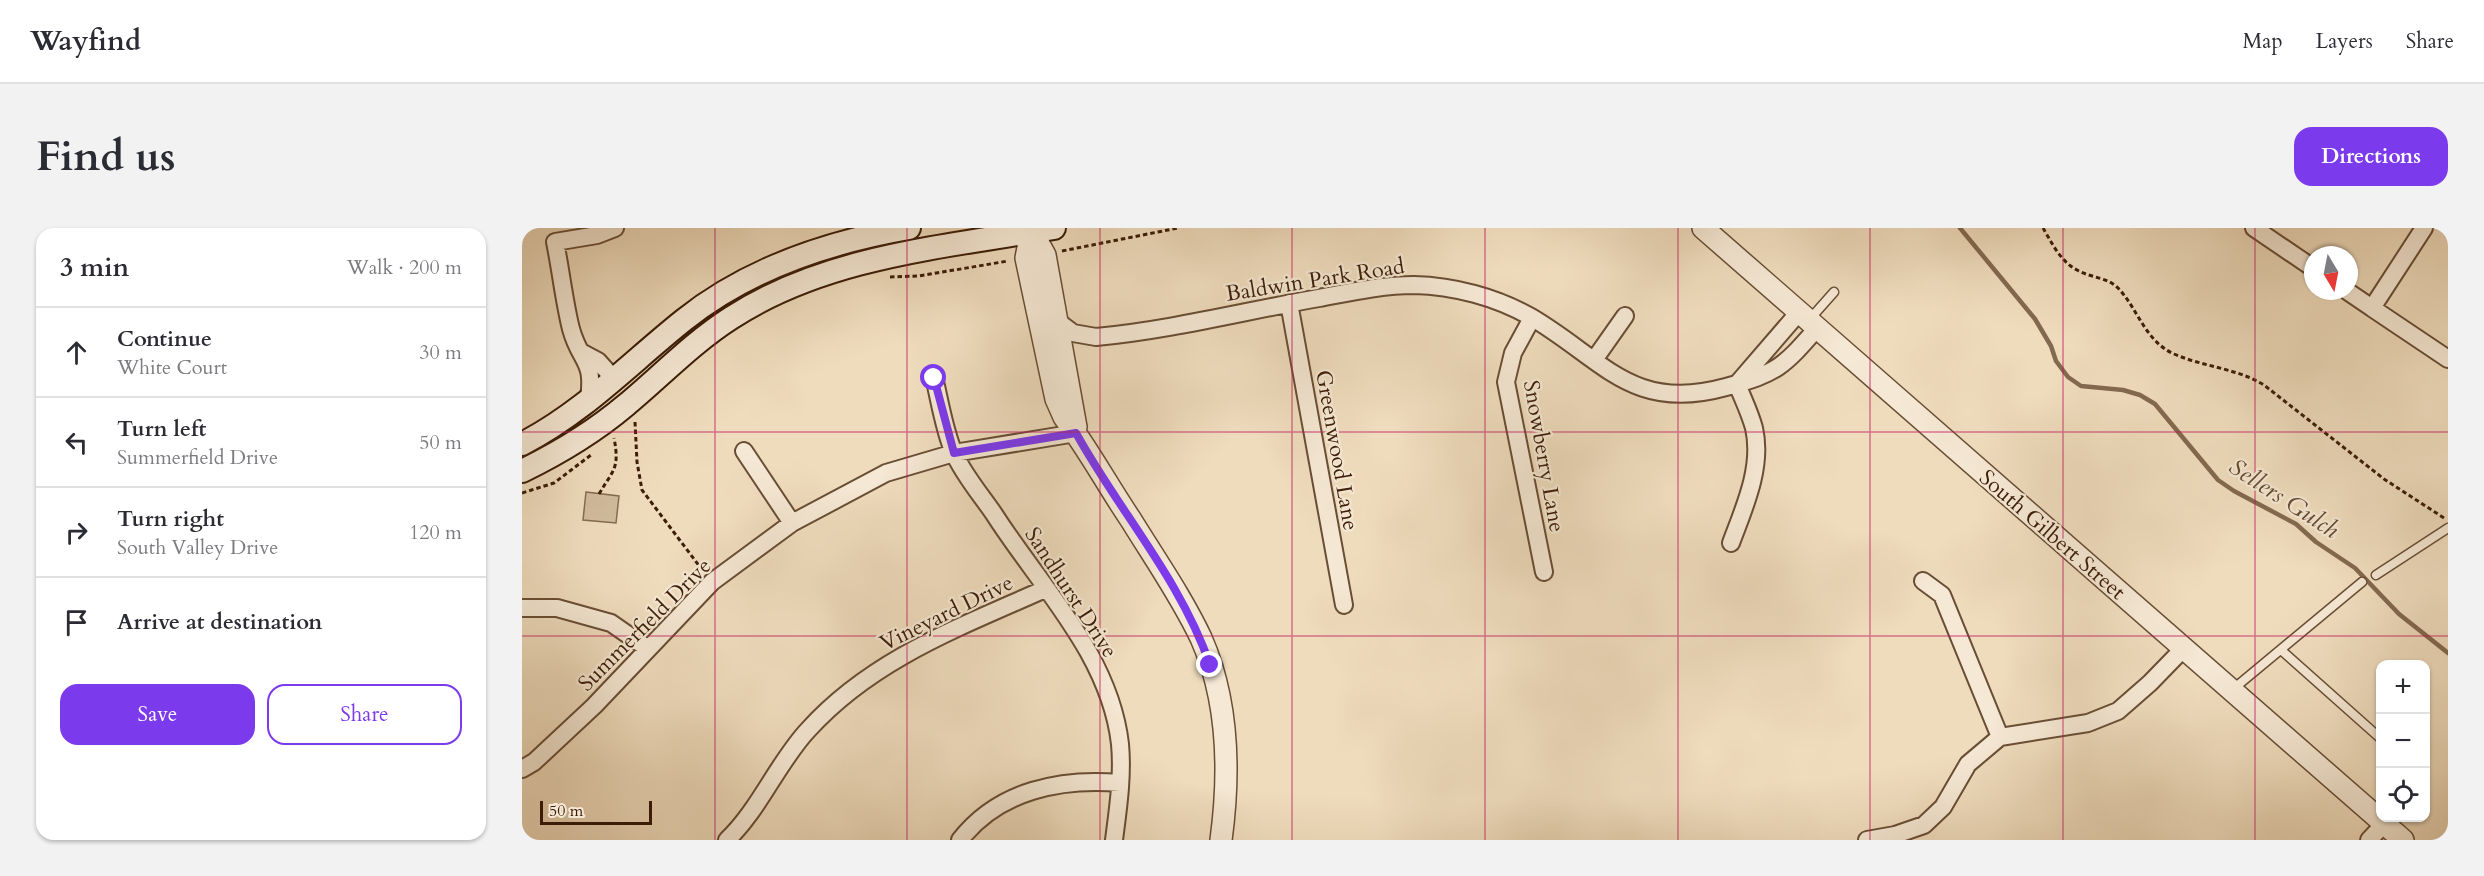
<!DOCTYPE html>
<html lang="en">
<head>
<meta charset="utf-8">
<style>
	:root { --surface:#fff; --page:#f2f2f3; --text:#2b2b33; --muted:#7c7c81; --line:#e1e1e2; --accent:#7c3aed }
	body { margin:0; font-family:Cardo,serif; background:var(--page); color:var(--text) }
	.controls { position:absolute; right:18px; bottom:18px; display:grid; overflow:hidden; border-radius:12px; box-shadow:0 2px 4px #0004 }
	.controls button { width:54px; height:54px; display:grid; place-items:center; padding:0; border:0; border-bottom:2px solid var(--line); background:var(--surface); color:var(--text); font:30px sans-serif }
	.compass { position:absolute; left:1782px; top:18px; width:54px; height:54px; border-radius:50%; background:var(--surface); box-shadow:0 2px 4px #0004; rotate:170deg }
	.scale { position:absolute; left:18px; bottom:15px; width:112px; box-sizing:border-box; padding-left:6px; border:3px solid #3c1d07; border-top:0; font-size:16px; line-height:21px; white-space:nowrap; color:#3c1d07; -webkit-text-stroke:4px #f5e8d4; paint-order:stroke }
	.stop { position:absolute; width:18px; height:18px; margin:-14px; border:4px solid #7c3aed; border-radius:50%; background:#fff }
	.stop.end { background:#7c3aed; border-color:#fff; box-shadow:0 2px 6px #0008 }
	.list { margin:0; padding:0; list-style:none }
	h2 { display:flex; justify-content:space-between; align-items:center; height:78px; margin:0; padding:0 24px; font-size:26px }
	h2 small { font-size:20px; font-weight:400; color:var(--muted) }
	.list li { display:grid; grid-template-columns:39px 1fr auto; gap:18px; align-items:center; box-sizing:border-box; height:90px; padding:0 24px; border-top:2px solid var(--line) }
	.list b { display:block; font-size:22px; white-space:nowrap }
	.list p { margin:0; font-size:20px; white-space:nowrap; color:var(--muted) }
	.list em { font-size:20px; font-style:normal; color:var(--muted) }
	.actions { display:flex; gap:12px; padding:18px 24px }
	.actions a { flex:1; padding:14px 0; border:2px solid var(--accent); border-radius:18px; text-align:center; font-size:21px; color:var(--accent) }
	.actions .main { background:var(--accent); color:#fff }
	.icon { flex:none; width:33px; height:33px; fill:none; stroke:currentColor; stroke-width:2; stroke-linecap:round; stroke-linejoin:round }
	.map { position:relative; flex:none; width:1926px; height:612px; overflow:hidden; border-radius:18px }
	header { display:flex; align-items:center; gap:36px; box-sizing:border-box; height:84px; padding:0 30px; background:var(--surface); border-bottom:2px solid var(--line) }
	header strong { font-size:28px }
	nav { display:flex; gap:33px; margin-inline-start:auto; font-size:21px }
	.intro { display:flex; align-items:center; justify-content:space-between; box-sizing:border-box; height:144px; padding:0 36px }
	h1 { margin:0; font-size:42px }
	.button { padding:15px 27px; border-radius:18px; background:var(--accent); color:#fff; font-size:21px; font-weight:700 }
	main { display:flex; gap:36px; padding:0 36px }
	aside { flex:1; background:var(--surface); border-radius:18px; box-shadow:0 2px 4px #0004 }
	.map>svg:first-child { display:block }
	.green { fill:#d1bc9e; stroke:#866c52; stroke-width:1.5 }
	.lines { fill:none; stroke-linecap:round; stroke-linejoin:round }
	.stream { stroke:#83694f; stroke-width:4.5 }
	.service-casing { stroke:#694d34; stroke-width:11 }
	.minor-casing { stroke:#694d34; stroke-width:20 }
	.tertiary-casing { stroke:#694d34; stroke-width:24 }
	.secondary-casing { stroke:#3c1d07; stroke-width:26 }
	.path { stroke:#3c1d07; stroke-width:3; stroke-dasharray:4.5 3; stroke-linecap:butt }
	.service { stroke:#f5e8d4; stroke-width:8 }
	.minor { stroke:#f5e8d4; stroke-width:16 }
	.tertiary { stroke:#f5e8d4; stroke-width:21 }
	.secondary { stroke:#f5e8d4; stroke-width:22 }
	.route { stroke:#7c3aed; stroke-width:8 }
	.grid { fill:none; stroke:#c2185b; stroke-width:1.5; stroke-opacity:0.55 }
	.labels { text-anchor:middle; stroke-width:4.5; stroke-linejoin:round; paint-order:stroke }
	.street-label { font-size:22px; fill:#3c1d07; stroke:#f5e8d4 }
	.water-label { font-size:24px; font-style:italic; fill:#654931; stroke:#f5e8d4 }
</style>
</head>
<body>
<header>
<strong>Wayfind</strong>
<nav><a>Map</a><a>Layers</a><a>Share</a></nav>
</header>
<div class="intro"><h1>Find us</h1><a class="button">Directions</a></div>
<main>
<aside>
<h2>3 min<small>Walk · 200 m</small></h2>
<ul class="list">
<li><svg class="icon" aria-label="ahead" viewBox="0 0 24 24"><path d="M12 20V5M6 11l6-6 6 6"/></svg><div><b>Continue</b><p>White Court</p></div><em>30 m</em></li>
<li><svg class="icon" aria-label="left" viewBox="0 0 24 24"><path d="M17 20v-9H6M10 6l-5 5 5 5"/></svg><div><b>Turn left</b><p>Summerfield Drive</p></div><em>50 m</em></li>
<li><svg class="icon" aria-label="right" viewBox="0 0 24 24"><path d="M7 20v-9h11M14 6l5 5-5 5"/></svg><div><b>Turn right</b><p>South Valley Drive</p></div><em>120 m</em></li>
<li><svg class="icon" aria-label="arrive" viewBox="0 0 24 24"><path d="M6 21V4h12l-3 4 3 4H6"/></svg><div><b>Arrive at destination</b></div></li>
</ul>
<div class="actions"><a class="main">Save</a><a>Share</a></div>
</aside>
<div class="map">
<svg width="1926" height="612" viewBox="0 0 1926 612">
	<rect width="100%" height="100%" fill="#efdcbd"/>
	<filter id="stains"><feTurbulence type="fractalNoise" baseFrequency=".00333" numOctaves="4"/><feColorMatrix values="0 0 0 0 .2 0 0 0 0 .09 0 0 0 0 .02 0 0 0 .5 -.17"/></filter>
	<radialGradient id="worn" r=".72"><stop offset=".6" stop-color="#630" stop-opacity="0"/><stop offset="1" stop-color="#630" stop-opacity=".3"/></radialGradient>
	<!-- green -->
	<path class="green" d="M64 264 97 268 94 295 61 292Z"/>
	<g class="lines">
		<!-- stream -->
		<path class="stream" d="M1438 0 1513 91 1529 118 1534 133 1546 149 1559 158 1601 162 1618 167 1633 176 1696 252 1712 263 1774 296 1794 314 1833 340 1877 386 1926 425"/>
		<defs>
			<path id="service" d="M1288 91 1312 64
				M1854 347 1926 300
				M1759 422 1858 510
				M1710 462 1840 354"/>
			<path id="minor" d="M1732 0 1791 40
				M1902 0 1850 80 1926 131
				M1825 63 1850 80
				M767 75 822 377
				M1010 90 991 125 984 154 1022 344
				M535 93 551 105 574 109C649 102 723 83 797 70 829 64 860 57 892 57 932 58 974 69 1009 89 1082 132 1110 185 1204 159 1256 145 1261 139 1296 99
				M61 125 76 133 93 152
				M1072 132 1103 88
				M412 149C418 174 422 202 432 225 441 246 459 267 472 286 518 358 588 427 598 516 601 548 596 581 592 612
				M1215 156 1278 83
				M66 176C74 131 59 137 49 101 42 73 39 43 33 14L75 7 93 0
				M222 223 270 295
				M1209 315C1222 280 1241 239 1232 200 1228 185 1221 171 1215 156
				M1401 353 1420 367 1478 509
				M0 380H35L89 395 125 420
				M0 541 12 534 72 478 190 354 270 295 364 245 432 225 554 205
				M205 612C237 582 256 534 286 502 350 431 438 399 523 361
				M438 612C477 562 539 550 598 555
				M1345 612 1373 607 1402 597 1421 579 1446 536 1478 509 1566 495 1596 483 1628 455 1662 420
				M1847 612 1862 596"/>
			<path id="tertiary" d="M508 0 523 27 554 199
				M1181 0 1881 612
				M509 4 504 30 534 171 542 189C566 221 586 258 609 292 633 331 659 368 679 410 707 473 708 545 699 612"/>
			<path id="secondary" d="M0 216C62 184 108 135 162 92 227 40 306 14 387 0
				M0 243C37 225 72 204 104 177 139 148 170 115 209 90 304 28 423 19 532 0"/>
		</defs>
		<!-- service casing -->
		<use href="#service" class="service-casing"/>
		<!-- minor casing -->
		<use href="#minor" class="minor-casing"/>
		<!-- tertiary casing -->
		<use href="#tertiary" class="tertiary-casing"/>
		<!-- secondary casing -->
		<use href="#secondary" class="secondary-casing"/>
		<!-- path -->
		<path class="path" d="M1521 0C1530 15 1538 33 1555 42 1569 50 1585 49 1596 60 1616 81 1623 113 1652 126 1682 139 1714 140 1742 157L1862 251 1922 290
			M540 23 656 0
			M368 49 397 48 486 33
			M113 194 115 234 120 262 181 343
			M0 265 32 255 69 227
			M77 266C91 242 98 241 92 210"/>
		<!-- service -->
		<use href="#service" class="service"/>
		<!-- minor -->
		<use href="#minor" class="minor"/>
		<!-- tertiary -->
		<use href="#tertiary" class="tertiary"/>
		<!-- secondary -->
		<use href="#secondary" class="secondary"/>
	</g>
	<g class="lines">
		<!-- route -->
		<path class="route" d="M412 150 432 225 554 205C597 283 659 352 688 437"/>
	</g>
	<!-- grid -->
	<path class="grid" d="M193 0V612M385 0V612M578 0V612M770 0V612M963 0V612M1156 0V612M1348 0V612M1541 0V612M1733 0V612M0 204H1926M0 408H1926"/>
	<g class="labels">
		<!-- street labels -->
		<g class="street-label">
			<text transform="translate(793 51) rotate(-9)" y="8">Baldwin Park Road</text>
			<text transform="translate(816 222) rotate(80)" y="8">Greenwood Lane</text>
			<text transform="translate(1023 228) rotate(80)" y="8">Snowberry Lane</text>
			<text transform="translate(1531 306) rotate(41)" y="8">South Gilbert Street</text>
			<text transform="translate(550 364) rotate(57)" y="8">Sandhurst Drive</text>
			<text transform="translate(424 384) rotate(-26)" y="8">Vineyard Drive</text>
			<text transform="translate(122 396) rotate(-45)" y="8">Summerfield Drive</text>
		</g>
		<!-- water labels -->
		<g class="water-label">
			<text transform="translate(1762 270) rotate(33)" y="8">Sellers Gulch</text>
		</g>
	</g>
	<rect width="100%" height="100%" filter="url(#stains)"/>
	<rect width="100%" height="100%" fill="url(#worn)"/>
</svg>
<div class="controls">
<button>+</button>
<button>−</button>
<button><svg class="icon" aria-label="locate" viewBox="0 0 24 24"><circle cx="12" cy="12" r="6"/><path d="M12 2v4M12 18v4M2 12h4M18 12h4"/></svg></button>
</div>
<svg class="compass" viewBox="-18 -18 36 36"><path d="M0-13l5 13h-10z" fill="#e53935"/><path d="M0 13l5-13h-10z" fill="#7c7c81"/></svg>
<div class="scale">50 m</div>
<div class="stop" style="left:412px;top:150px"></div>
<div class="stop end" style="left:688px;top:437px"></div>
</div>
</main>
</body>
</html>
